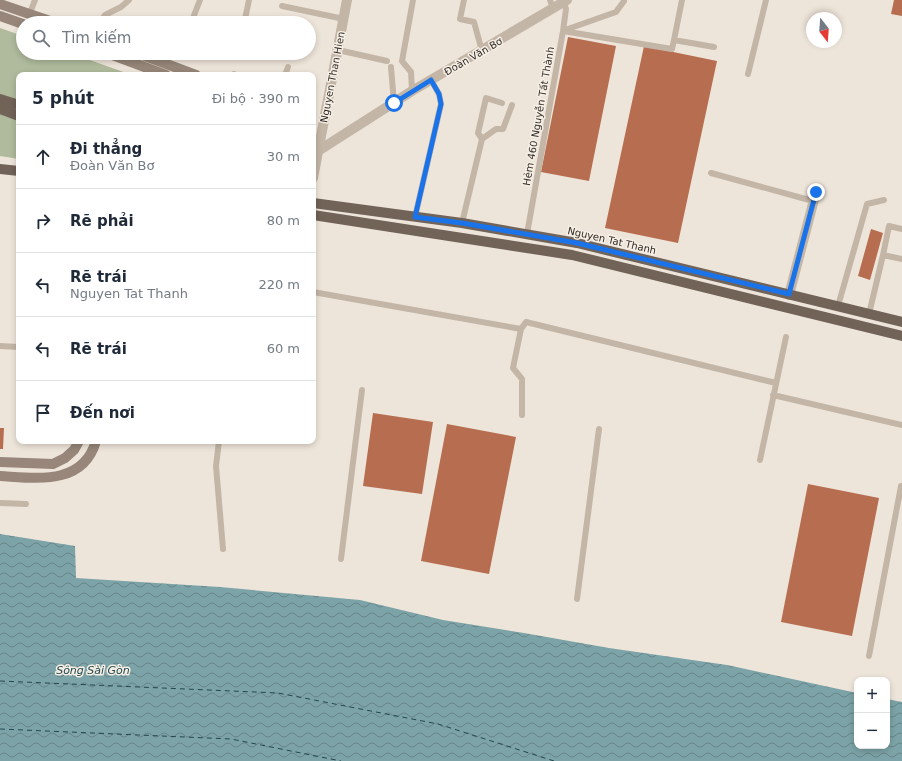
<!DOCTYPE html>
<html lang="vi">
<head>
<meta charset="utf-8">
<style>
	:root { --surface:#fff; --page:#f2f2f3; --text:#1f2937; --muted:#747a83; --line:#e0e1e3 }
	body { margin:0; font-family:"DejaVu Sans",sans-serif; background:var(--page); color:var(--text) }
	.controls { position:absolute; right:12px; bottom:12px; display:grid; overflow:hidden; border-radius:8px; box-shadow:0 2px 6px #0003 }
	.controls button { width:36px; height:36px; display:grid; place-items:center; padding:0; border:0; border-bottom:1px solid var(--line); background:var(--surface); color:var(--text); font:20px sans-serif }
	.compass { position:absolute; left:806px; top:12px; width:36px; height:36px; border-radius:50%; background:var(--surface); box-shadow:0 2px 6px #0003; rotate:163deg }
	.stop { position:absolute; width:12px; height:12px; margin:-9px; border:3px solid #1a73e8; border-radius:50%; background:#fff }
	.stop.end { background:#1a73e8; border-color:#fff; box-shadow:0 1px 4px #0008 }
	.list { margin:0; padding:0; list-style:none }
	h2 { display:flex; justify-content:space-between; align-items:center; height:52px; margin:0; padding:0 16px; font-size:17px }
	h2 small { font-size:13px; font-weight:400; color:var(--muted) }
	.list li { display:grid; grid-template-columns:26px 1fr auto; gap:12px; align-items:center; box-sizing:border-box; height:64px; padding:0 16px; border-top:1px solid var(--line) }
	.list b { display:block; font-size:15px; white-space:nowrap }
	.list p { margin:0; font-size:13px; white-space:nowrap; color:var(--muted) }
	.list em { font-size:13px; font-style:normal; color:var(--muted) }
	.icon { flex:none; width:22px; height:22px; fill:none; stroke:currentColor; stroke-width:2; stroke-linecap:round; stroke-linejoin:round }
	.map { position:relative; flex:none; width:902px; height:761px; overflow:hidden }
	.search { position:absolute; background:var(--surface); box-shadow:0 2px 6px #0003; left:16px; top:16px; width:300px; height:44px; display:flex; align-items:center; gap:10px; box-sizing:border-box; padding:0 14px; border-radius:22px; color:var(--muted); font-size:15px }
	.panel { position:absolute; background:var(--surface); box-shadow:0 2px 6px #0003; left:16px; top:72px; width:300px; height:372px; border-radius:8px }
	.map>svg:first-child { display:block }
	.green { fill:#afbb9c }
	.water { fill:url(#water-waves) }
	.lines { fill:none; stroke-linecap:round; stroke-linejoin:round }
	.ferry { stroke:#22484e; stroke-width:1; stroke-dasharray:5 4; stroke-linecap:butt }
	.building { fill:#b76d4f }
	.service { stroke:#c4b6a7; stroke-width:6 }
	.minor { stroke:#c4b6a7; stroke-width:10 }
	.tertiary { stroke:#c4b6a7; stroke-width:10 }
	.secondary { stroke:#978679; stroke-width:10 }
	.primary { stroke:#726359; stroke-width:10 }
	.route { stroke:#1a73e8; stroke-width:5 }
	.labels { text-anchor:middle; stroke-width:3; stroke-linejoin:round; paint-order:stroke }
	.street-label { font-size:10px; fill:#322b27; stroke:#f6efe5 }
	.water-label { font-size:11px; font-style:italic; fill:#22484e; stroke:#f6efe5 }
</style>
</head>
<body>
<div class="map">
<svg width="902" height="761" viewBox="0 0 902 761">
	<defs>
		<pattern id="water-waves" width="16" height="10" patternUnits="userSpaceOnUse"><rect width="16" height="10" fill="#7ca3a7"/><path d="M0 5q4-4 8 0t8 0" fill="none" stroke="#668588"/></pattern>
	</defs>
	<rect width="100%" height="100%" fill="#eee5da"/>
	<!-- green -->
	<path class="green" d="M0 28 23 36V53H70L132 75H19V159L0 156Z"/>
	<!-- water -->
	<path class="water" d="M0 534 75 546 76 578 220 587 360 600 443 620 524 633 609 648 727 665 857 693V746H887V699L902 702V761H0Z"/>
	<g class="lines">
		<!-- ferry -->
		<path class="ferry" d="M0 681 278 693 438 724 554 761
			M0 729 231 739 341 761"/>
	</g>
	<!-- building -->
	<path class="building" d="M894 0H902V16L891 14Z
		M568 37 616 46 589 181 541 172Z
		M644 46 717 61 678 243 605 228Z
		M871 229 883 233 870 280 858 276Z
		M373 413 433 422 422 494 363 486Z
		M447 424 516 437 489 574 421 561Z
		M0 428H4L3 449H0Z
		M808 484 879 498 852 636 781 622Z"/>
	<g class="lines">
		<!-- service -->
		<path class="service" d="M464 0 460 19 474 22 482 51
			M550 0 553 8
			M282 6 344 19
			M30 13 35 0
			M245 19 249 0
			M99 23 105 15 121 7 129 0
			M191 23 200 0
			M565 30 616 12 624 1
			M563 31 672 49 674 40 714 47
			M674 40 682 0
			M338 50 387 61
			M160 62 167 53
			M391 67 394 103
			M748 74 766 0
			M234 75V74
			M285 75 288 67
			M412 91 411 72 402 61 413 0
			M482 139 496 129H503L512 105
			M711 173 813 201
			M415 217 441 104 439 94 431 80
			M462 223 482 139 478 133 486 98 502 103
			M527 234 563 31 566 9 564 2
			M883 255 889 226 902 229
			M313 292 521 329
			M838 306 867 204 884 200
			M869 314 883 255 902 259
			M0 346 19 347
			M773 395 902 425
			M522 415V379L513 368 521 329 526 322 776 383
			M219 441 216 466 223 549
			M760 460 786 337
			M0 503 26 504
			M341 559 362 390
			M577 599 599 429
			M869 656 901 486"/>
		<!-- minor -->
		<path class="minor" d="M789 295 816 192"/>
		<!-- tertiary -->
		<path class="tertiary" d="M318 151 412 91 567 0
			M313 178 347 0"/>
		<!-- secondary -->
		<path class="secondary" d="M0 4 56 23
			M0 16 23 24
			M107 53 166 75
			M137 53 196 75
			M0 462 53 464 65 458 74 450 79 441
			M0 476C36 478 83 486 96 441"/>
		<!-- primary -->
		<path class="primary" d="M0 99 19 105
			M0 109 19 116
			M0 169 19 171
			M313 203 462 223 577 243 902 322
			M313 215 572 255 902 336"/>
	</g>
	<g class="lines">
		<!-- route -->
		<path class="route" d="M394 103 431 80 439 94 441 104 415 217 462 223 577 243 789 294 816 192"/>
	</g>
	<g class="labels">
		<!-- street labels -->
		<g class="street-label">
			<text transform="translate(473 56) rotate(-30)" y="4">Đoàn Văn Bơ</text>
			<text transform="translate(332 77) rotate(-79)" y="4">Nguyen Than Hien</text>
			<text transform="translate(538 116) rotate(-80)" y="4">Hẻm 460 Nguyễn Tất Thành</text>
			<text transform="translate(612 240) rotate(13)" y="4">Nguyen Tat Thanh</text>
		</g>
		<!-- water labels -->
		<g class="water-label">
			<text x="93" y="674">Sông Sài Gòn</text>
		</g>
	</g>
</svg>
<div class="controls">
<button>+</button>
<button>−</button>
</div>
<svg class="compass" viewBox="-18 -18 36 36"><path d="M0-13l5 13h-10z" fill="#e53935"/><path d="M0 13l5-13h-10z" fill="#747a83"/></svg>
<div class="stop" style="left:394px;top:103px"></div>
<div class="stop end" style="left:816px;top:192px"></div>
<div class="search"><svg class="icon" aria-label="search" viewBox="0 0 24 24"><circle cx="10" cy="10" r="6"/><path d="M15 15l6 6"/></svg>Tìm kiếm</div>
<section class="panel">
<h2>5 phút<small>Đi bộ · 390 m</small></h2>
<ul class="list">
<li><svg class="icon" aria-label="ahead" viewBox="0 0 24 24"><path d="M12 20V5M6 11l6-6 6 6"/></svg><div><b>Đi thẳng</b><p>Đoàn Văn Bơ</p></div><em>30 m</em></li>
<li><svg class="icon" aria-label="right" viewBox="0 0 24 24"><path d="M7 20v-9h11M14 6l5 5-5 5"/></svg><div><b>Rẽ phải</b></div><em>80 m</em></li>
<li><svg class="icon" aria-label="left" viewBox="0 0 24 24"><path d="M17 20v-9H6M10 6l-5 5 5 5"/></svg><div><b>Rẽ trái</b><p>Nguyen Tat Thanh</p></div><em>220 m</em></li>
<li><svg class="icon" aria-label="left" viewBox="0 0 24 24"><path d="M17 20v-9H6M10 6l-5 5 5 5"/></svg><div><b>Rẽ trái</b></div><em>60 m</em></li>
<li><svg class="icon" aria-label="arrive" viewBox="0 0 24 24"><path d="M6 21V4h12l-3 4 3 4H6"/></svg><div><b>Đến nơi</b></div></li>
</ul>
</section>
</div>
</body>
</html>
